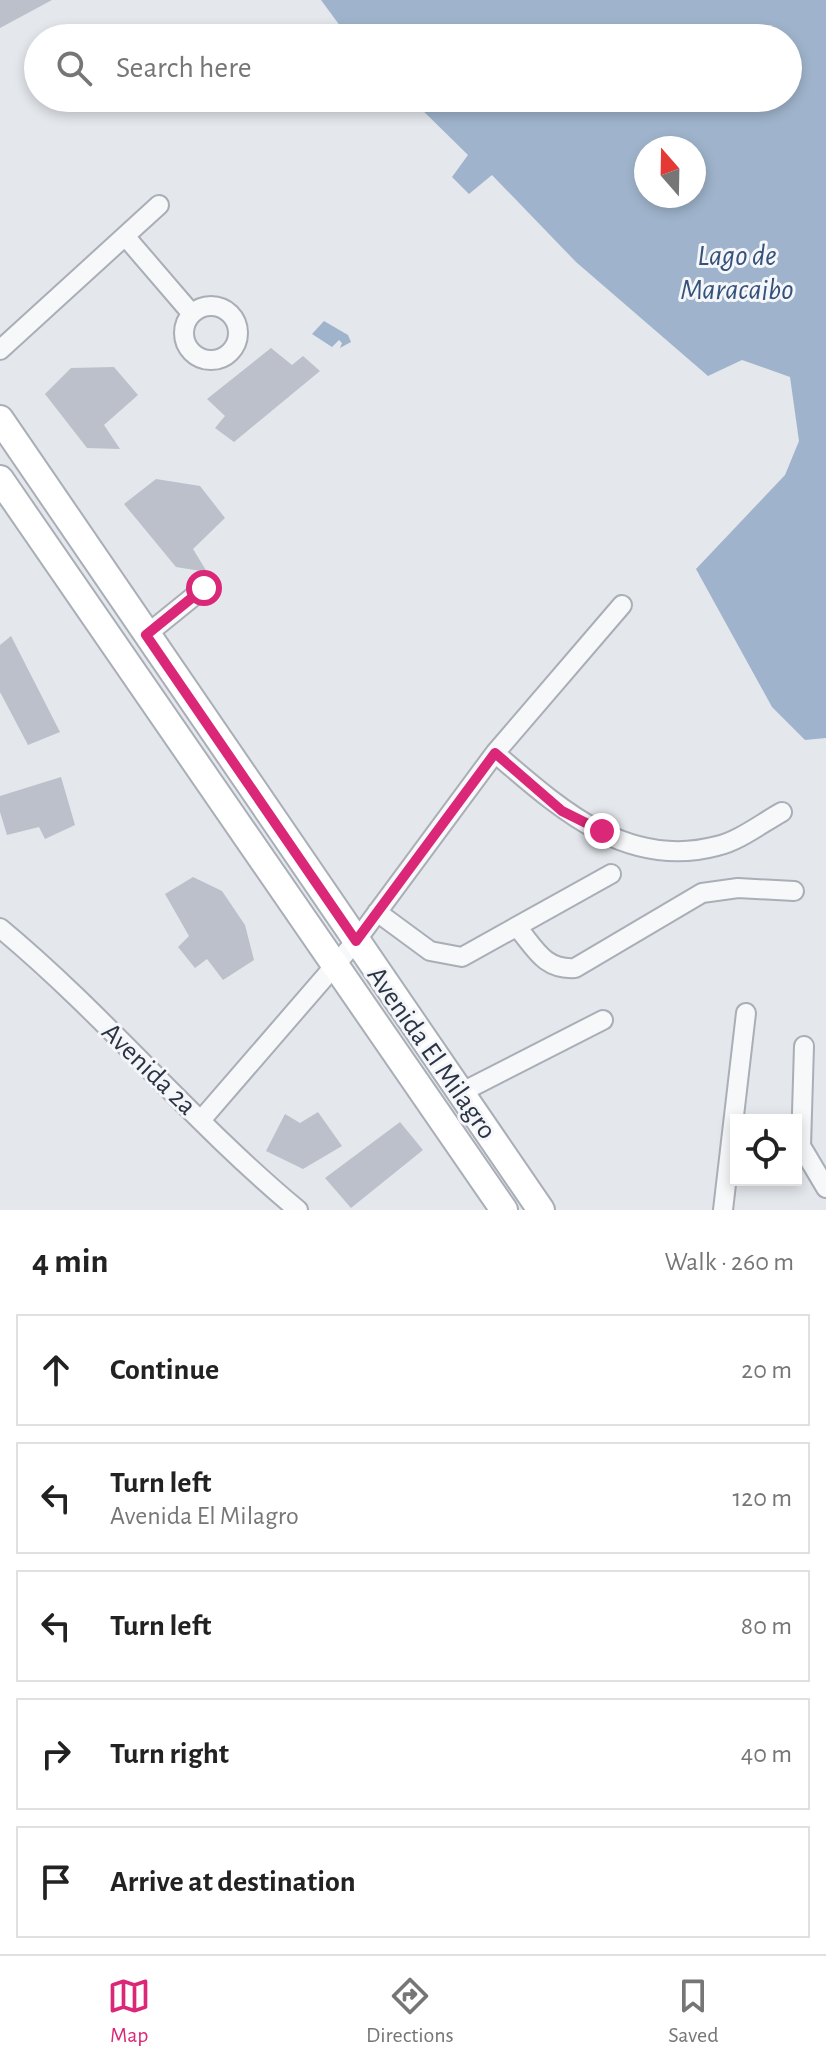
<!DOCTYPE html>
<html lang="en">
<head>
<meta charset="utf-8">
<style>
	:root { --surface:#fff; --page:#f6f6f6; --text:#222; --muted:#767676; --line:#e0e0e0; --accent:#db2777 }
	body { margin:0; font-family:"Alegreya Sans",sans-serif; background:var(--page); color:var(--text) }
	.controls { position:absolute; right:24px; bottom:24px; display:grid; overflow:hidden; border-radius:0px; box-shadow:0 4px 12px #0003 }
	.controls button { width:72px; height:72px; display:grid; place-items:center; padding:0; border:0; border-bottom:2px solid var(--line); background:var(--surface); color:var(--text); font:40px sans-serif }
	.compass { position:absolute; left:634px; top:136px; width:72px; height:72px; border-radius:50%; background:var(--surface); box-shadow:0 4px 12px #0003; rotate:340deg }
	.stop { position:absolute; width:24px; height:24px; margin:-18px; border:6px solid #db2777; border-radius:50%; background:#fff }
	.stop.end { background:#db2777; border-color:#fff; box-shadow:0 2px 8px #0008 }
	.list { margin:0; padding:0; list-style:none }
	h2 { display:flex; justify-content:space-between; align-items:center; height:104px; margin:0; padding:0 32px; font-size:34px }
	h2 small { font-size:26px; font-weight:400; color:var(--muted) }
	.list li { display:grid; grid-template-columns:52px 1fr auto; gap:24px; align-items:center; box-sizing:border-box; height:112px; margin:0 16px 16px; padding:0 16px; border:2px solid var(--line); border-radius:0px }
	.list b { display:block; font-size:30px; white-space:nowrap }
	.list p { margin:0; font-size:26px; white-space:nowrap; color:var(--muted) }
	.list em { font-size:26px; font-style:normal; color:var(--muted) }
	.icon { flex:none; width:44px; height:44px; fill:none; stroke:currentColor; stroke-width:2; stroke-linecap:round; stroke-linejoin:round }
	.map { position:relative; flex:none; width:826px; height:1210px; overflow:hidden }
	.search { position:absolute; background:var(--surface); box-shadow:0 4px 12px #0003; left:24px; right:24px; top:24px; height:88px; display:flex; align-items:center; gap:20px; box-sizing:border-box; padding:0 28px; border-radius:44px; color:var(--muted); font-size:30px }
	.sheet { height:744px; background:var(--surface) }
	nav { display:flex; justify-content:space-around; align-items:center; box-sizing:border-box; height:112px; border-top:2px solid var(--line); background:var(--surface); font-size:22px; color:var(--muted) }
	nav a { display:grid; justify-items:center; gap:4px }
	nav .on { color:var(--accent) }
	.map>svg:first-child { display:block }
	.water { fill:#9fb4cc; fill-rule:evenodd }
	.building { fill:#bbc0ca }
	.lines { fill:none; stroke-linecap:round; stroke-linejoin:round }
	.street-casing { stroke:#a9aeb7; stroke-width:22 }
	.secondary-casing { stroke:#a9aeb7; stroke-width:30 }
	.street { stroke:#f7f8fa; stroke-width:18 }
	.secondary { stroke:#fff; stroke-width:26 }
	.route { stroke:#db2777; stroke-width:10 }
	.labels { text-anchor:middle; stroke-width:6; stroke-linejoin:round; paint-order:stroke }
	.street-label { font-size:28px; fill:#2b3445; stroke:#f4f6f9 }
	.water-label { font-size:30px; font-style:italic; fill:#34527a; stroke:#f4f6f9 }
</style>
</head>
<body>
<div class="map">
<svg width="826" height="1210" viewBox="0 0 826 1210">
	<rect width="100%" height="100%" fill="#e4e7ec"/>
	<!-- water -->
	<path class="water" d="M321 0H826V738L805 740 772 707 696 569 785 475 799 441 790 377 742 360 708 376 576 262 492 175 469 194 452 177 468 155 410 98H788V38H349ZM694 148V196H646V148Z
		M324 321 348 335 351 342 340 348 342 343 339 340 332 347 312 334Z"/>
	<!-- building -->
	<path class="building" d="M0 0H52L0 28Z
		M271 348 292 365 303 356 320 371 234 442 215 428 225 416 207 399Z
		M114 367 138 395 104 425 120 449 87 448 45 394 71 368Z
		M156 479 200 486 225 518 193 549 207 572 176 567 124 504Z
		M11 636 60 732 28 745 0 692V645Z
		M61 777 75 825 45 839 39 827 7 835 0 812V796Z
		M193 877 222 891 245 925 254 960 223 980 207 959 195 968 178 947 189 936 165 894Z
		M318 1112 342 1146 303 1169 266 1151 285 1114 300 1123Z
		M400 1122 423 1150 351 1208 325 1178Z"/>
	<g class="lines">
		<defs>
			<path id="street" d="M125 236 192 314
				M184 333a27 27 0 1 1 54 0a27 27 0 1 1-54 0Z
				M0 350 159 205
				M146 635 204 588
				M495 753C559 808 626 870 717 846 739 841 762 823 782 812
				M377 912 430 951 462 957 611 874
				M0 928C105 1015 193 1123 298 1210
				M518 928C536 950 545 970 575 968L702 893 738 888 794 891
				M804 1046 801 1146 826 1188
				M462 1092 603 1020
				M202 1119 356 941 495 753 622 605
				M723 1210 746 1013"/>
			<path id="secondary" d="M0 419 541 1210
				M0 479 504 1210"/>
		</defs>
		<!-- street casing -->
		<use href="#street" class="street-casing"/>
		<!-- secondary casing -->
		<use href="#secondary" class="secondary-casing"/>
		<!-- street -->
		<use href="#street" class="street"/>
		<!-- secondary -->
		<use href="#secondary" class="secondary"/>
	</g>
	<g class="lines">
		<!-- route -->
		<path class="route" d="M204 588 146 635 356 941 495 753 562 811 602 831"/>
	</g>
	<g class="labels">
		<!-- street labels -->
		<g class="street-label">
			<text transform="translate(433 1052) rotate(55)" y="10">Avenida El Milagro</text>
			<text transform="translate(150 1068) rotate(44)" y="10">Avenida 2a</text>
		</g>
		<!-- water labels -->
		<g class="water-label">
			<text x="737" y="265">Lago de<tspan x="737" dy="34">Maracaibo</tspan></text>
		</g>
	</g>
</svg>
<div class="controls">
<button><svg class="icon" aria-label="locate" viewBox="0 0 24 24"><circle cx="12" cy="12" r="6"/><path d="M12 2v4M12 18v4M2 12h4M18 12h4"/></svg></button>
</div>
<svg class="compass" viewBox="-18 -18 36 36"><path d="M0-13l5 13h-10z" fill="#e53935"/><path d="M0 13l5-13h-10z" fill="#767676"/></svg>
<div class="stop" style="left:204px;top:588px"></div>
<div class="stop end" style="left:602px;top:831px"></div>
<div class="search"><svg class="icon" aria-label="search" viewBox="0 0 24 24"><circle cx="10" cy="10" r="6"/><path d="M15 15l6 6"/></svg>Search here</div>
</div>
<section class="sheet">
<h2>4 min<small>Walk · 260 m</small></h2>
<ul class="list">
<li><svg class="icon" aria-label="ahead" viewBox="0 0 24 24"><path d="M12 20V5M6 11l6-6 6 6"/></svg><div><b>Continue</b></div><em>20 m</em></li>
<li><svg class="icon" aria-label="left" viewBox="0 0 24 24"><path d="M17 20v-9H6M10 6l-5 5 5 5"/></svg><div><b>Turn left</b><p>Avenida El Milagro</p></div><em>120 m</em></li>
<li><svg class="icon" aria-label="left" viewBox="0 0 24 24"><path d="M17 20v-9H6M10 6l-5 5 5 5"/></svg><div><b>Turn left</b></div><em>80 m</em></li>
<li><svg class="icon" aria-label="right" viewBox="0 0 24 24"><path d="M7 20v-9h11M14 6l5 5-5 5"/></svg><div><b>Turn right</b></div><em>40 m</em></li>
<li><svg class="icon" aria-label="arrive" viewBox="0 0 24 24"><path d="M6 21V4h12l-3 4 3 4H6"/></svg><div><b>Arrive at destination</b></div></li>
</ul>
</section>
<nav>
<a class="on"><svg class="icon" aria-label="map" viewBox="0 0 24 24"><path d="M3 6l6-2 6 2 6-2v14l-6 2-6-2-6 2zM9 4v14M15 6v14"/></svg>Map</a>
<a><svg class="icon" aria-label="directions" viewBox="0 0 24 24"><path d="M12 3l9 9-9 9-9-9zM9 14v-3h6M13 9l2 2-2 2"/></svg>Directions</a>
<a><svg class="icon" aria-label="saved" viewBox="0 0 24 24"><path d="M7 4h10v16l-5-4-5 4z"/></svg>Saved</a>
</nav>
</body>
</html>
